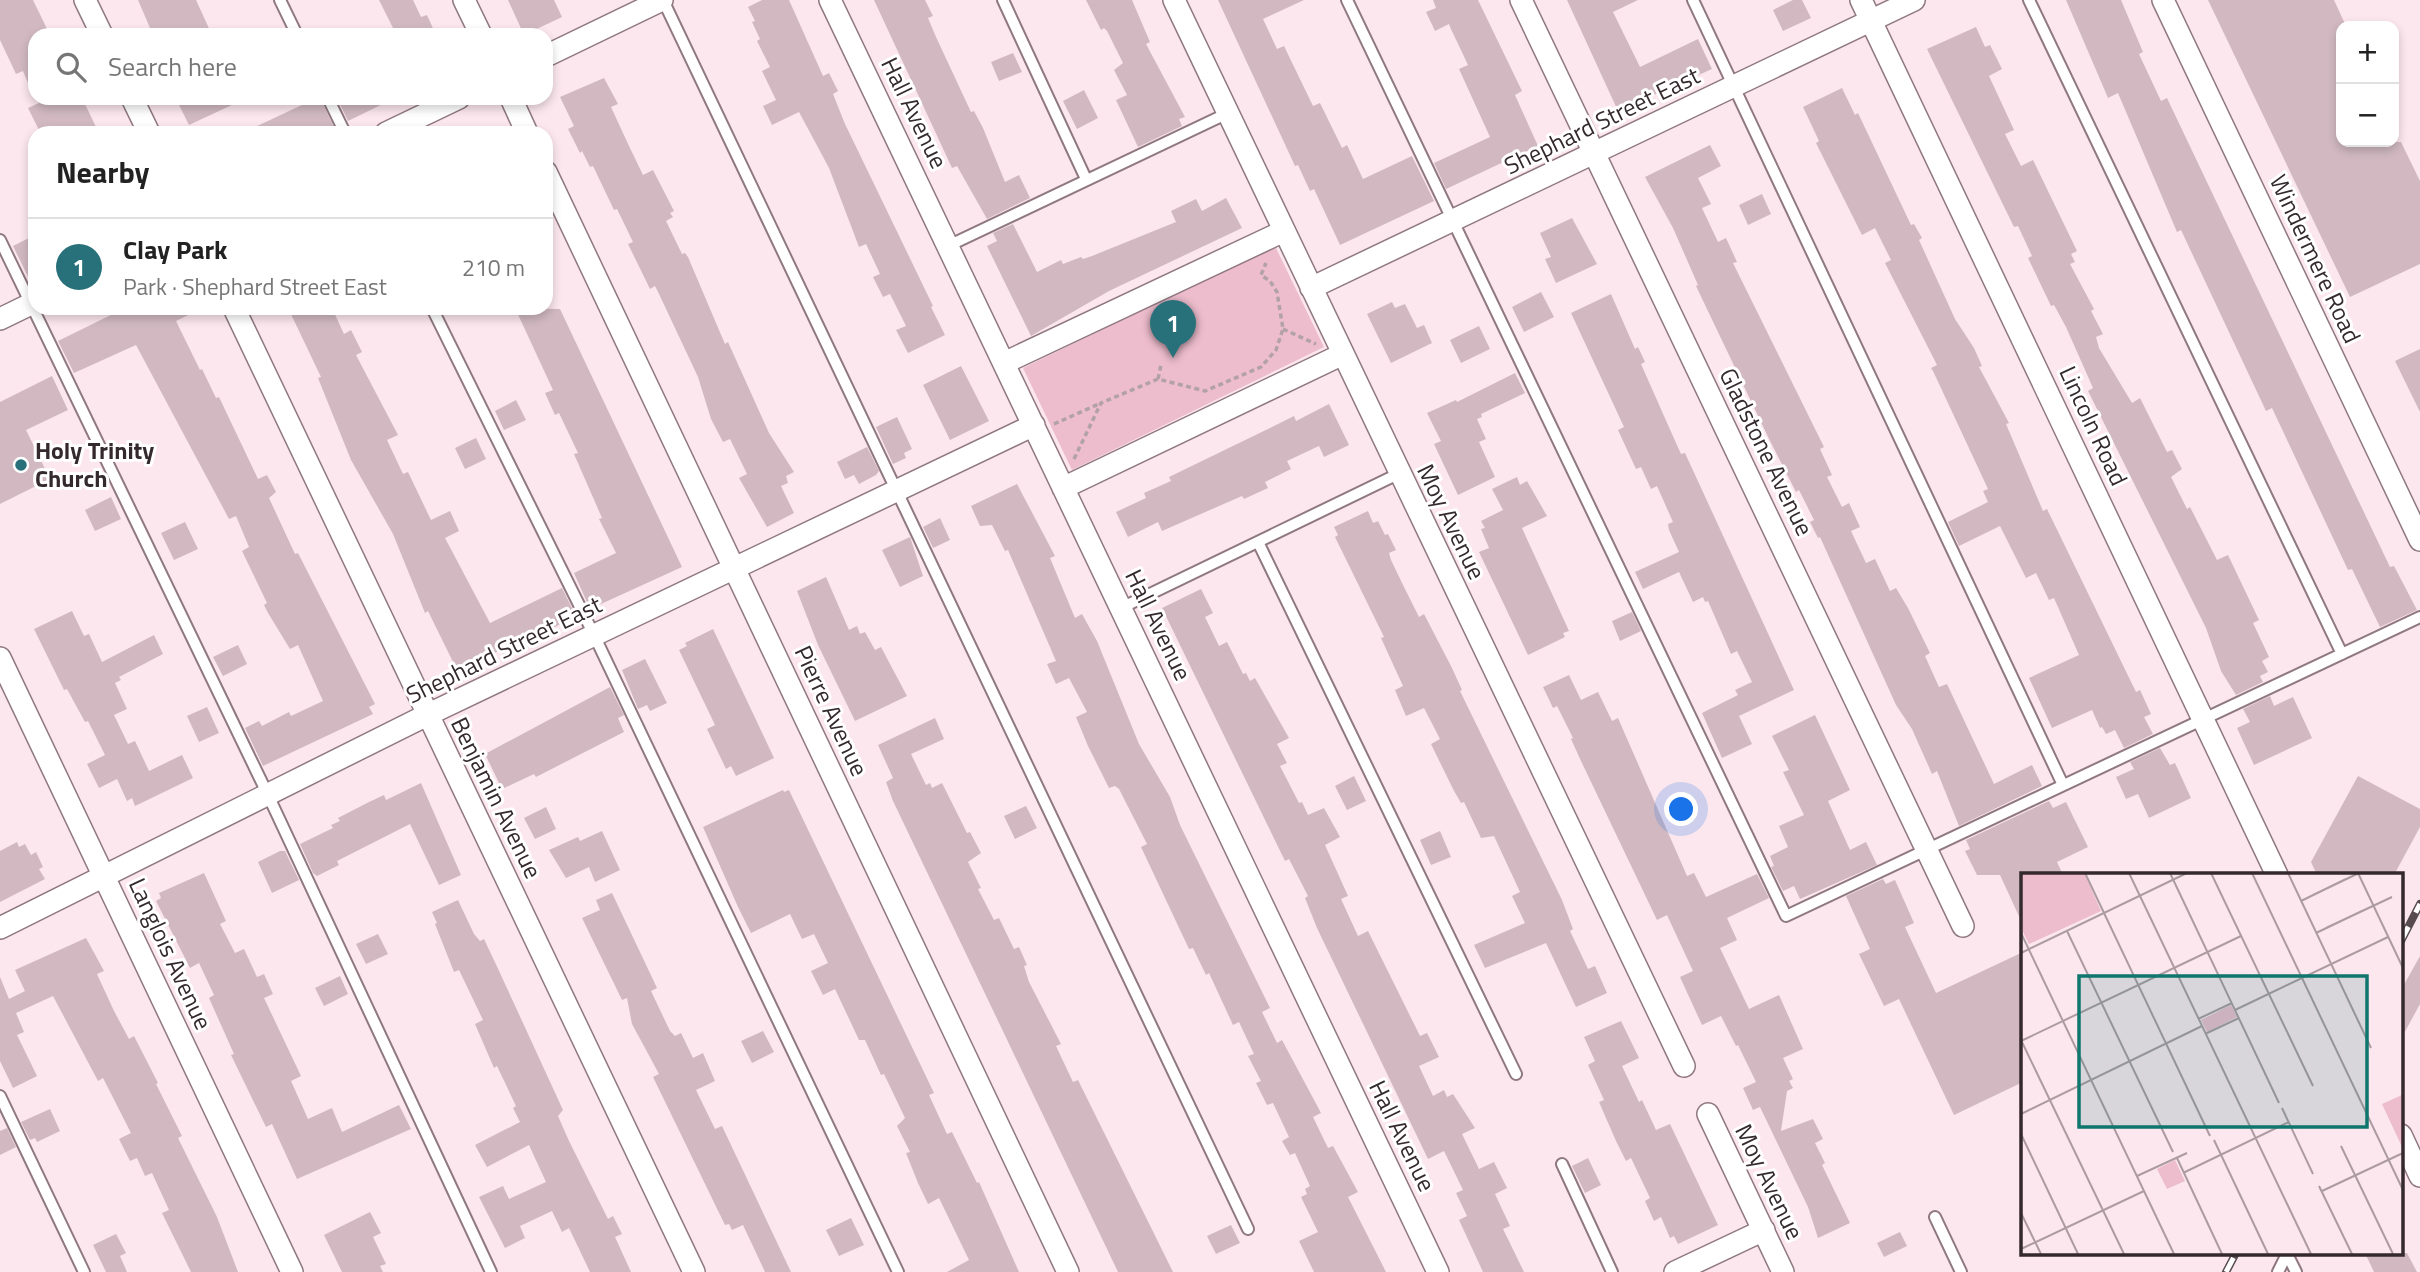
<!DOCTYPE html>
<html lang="en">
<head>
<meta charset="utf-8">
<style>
	:root { --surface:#fff; --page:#f6f6f6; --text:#222; --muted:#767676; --line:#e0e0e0; --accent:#28717a }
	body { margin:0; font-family:"Titillium Web",sans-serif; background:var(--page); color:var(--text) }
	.controls { position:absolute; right:21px; top:21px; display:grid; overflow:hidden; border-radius:14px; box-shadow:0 4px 10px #0003 }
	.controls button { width:63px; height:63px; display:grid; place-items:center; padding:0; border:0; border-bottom:2px solid var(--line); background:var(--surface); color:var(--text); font:35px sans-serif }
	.you { position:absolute; left:1682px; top:810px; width:24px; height:24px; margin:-18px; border:5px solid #fff; border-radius:50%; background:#1a73e8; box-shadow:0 0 0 10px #1a73e833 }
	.badge { display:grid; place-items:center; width:46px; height:46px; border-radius:50%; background:var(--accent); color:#fff; font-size:23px; font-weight:700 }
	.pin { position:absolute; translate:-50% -58px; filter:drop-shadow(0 2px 4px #0008) }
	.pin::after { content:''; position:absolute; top:37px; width:24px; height:21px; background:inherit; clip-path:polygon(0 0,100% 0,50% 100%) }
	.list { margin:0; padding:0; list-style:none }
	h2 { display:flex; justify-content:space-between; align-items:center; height:91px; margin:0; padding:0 28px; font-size:30px }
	h2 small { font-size:23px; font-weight:400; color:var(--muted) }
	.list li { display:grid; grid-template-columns:46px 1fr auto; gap:21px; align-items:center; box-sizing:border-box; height:98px; padding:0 28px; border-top:2px solid var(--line) }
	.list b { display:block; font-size:26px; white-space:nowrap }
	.list p { margin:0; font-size:23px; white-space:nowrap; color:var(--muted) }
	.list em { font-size:23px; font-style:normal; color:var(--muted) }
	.icon { flex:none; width:38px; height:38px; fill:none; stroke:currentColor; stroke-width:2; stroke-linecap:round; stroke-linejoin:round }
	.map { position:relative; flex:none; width:2420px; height:1272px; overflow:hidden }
	.search { position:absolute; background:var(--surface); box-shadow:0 4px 10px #0003; left:28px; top:28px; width:525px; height:77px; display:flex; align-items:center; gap:18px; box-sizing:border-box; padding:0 24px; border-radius:21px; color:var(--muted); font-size:26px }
	.panel { position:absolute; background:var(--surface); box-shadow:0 4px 10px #0003; left:28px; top:126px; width:525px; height:189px; border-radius:21px }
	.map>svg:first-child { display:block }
	.green { fill:#edbccd }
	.building { fill:#d2b9c1 }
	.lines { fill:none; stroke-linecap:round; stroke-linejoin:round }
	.service-casing { stroke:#907880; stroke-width:14 }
	.minor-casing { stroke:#907880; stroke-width:24 }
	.path { stroke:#b2a1a7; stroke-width:3.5; stroke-dasharray:5 3.5; stroke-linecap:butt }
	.service { stroke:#fff; stroke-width:10 }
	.minor { stroke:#fff; stroke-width:21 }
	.rail-casing { stroke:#574b4f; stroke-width:8 }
	.rail { stroke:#fff; stroke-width:5; stroke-dasharray:16; stroke-linecap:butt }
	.poi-dot { fill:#28717a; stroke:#fff; stroke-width:2.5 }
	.labels { text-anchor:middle; stroke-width:6; stroke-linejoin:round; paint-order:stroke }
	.street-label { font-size:24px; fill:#342a2d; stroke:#fff }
	.poi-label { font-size:24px; font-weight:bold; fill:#342a2d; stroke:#fff; text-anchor:start }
	.inset-road { fill:none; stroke:#ac9ba1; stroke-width:2 }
	.view { fill:#0f766e; fill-opacity:0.15; stroke:#0f766e; stroke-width:3.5 }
	.inset-edge { fill:none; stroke:#342a2d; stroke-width:3.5 }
</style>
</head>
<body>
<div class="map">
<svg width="2420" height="1272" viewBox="0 0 2420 1272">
	<rect width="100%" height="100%" fill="#fce7ee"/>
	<!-- green -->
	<path class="green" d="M1275 246 1324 347 1072 470 1023 368Z"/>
	<!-- building -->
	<path class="building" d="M0 0H33L50 35H35V100L23 71 16 74 0 40Z
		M138 0H196L212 35H153Z
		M379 0H413L421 17 427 15 436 35H384L394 30Z
		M508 0H554L562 17 524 35Z
		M762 0H789L823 76 829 73 838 91 833 94 845 124 933 306 931 307 945 335 908 353 896 330 906 326 890 294 883 297 873 277 880 274 866 244 859 247 829 168 799 112 772 125 763 106 776 100 762 71 770 67 757 41 760 39 752 22 755 21 748 7Z
		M874 0H925L933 16 928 18 936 37 971 112 974 111 983 128 1005 182 1019 175 1030 198 987 219 957 166 952 168Z
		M1086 0H1132L1150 42 1146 44 1185 117 1179 119 1182 126 1138 147 1116 100 1127 95 1114 70 1123 63 1107 31 1104 28 1101 30Z
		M1218 0H1304L1263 19 1277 49 1284 46 1313 106 1320 103 1342 148 1347 145 1363 179 1412 156 1434 201 1340 245 1314 189 1310 191 1298 165 1295 166Z
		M1433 0H1478L1522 91 1515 95 1538 146 1446 189 1434 163 1490 137 1459 69 1468 65 1450 27 1449 24 1435 31 1426 12 1436 8Z
		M1567 0H1638L1613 12 1640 67 1698 39 1712 69 1618 111Z
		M1793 0H1802L1811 18 1783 31 1773 10Z
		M2066 0H2121L2143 52 2139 54 2161 101 2167 98 2390 567 2394 566 2417 610 2380 627 2352 569 2348 570 2272 408 2266 411 2181 230 2177 232 2118 93 2108 98Z
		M2208 0H2334L2346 26H2341V142H2401L2420 181V264L2350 297Z
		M1976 27 1985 47 1990 45 2002 69 1989 76 2014 130 2005 134 2021 166 2033 160 2077 251 2071 254 2075 262 2070 264 2094 309 2091 311 2103 334 2096 337 2099 348 2132 403 2140 398 2167 452 2172 450 2182 469 2171 477 2187 509 2190 507 2217 560 2228 555 2259 620 2253 623 2269 657 2262 661 2268 672 2260 676 2263 682 2236 695 2221 671 2206 628 2088 391 2093 388 2066 327 2054 305 2051 306 2028 258 2032 256 2018 226 2014 227 1927 49Z
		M1013 53 1022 72 999 81 991 62Z
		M604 78 618 104 611 107 629 146 643 175 653 170 674 211 670 213 673 217 666 221 682 254 685 253 688 257 716 323 725 344 728 342 769 433 794 472 786 476 788 483 781 486 794 513 767 527 739 478 747 474 730 439 723 442 711 419 698 377 659 294 655 286 650 289 628 244 633 242 617 209 614 210 593 166 590 167 582 151 580 153 568 129 574 126 560 97Z
		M1842 88 1855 115 1858 113 1911 225 1914 224 1922 238 1919 240 1955 319 1974 348 1982 366 1979 367 2009 423 2006 424 2043 511 2047 509 2136 692 2140 690 2151 714 2144 717 2153 734 2124 748 2115 730 2106 734 2102 727 2100 728 2092 710 2052 728 2029 678 2079 655 2054 598 2049 600 2036 573 2026 578 2000 526 1959 546 1948 522 1988 502 1983 491 1988 489 1933 371 1931 368 1937 365 1885 263 1891 260 1875 228 1862 235 1816 143 1819 141 1803 107Z
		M1084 90 1098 118 1077 129 1063 101Z
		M50 98H82L99 133H52L49 128 40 132 28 108Z
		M189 98H247L189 125 178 103Z
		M301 98H320L334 127 322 133H242L304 104Z
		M337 98H395L348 121Z
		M1710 145 1721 166 1698 178 1711 204 1702 208 1718 242 1726 238 1737 262 1733 263 1824 447 1820 449 1832 475 1827 477 1842 507 1849 503 1860 527 1851 531 1866 563 1875 559 1890 591 1896 588 1908 608 1930 653 1925 656 1939 687 1947 684 1994 784 2032 765 2042 786 1959 826 1937 771 1932 774 1912 729 1896 705 1820 537 1818 538 1810 522 1814 520 1799 490 1796 492 1770 441 1696 286 1698 285 1673 228 1645 177Z
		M1762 194 1771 214 1748 225 1739 205Z
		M1226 198 1242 228 1109 291 1031 336 987 246 997 241 993 233 1013 224 1037 272 1061 260 1063 264 1081 257 1083 259 1092 256 1176 222 1171 211 1196 199 1202 211Z
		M1572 218 1597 264 1556 283 1545 259 1551 257 1540 233Z
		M35 235V289H34L13 246Z
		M1541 292 1554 317 1524 332 1512 307Z
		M1611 294 1635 349 1638 347 1645 362 1641 364 1668 425 1681 454 1685 453 1794 690 1739 716 1752 744 1722 758 1702 713 1738 695 1735 690 1752 682 1737 651 1731 654 1708 601 1705 602 1703 597 1693 602 1679 572 1643 589 1635 572 1679 552 1669 530 1668 524 1673 522 1657 486 1651 489 1641 467 1636 469 1618 430 1624 427 1571 313Z
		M1392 302 1395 308 1405 304 1417 328 1424 325 1432 343 1391 363 1367 314Z
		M125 308H203L176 321 200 370 202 369 216 398 219 397 258 479 267 475 276 492 269 498 295 554 298 553 375 704 369 707 373 714 263 766 245 728 259 721 262 726 289 712 291 716 323 701 298 645 290 649 268 613 264 605 267 603 242 551 249 547 236 516 229 519 136 345 74 373 58 341Z
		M288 308H332L344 334 351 330 362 352 356 355 398 435 387 440 403 474 408 472 431 520 450 511 459 531 445 538 490 623 562 588 576 616 503 654 501 650 463 668 462 666 456 668 428 611 425 613 393 534 351 460 318 378 321 377Z
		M515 308 560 309 682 567 590 609 574 573 616 553 599 519 602 518 574 454 578 453 559 413 555 415 545 393 553 390Z
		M1479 326 1490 349 1461 363 1450 340Z
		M2420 349V412L2395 361Z
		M961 366 989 421 950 440 923 385Z
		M1515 373 1525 393 1481 414 1482 417 1477 419 1486 439 1479 442 1495 477 1458 495 1434 444 1441 441 1427 413 1456 400 1457 402Z
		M52 376 68 410 26 430 50 479 0 504V402Z
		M516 400 526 420 504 430 495 411Z
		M1329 404 1349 445 1324 457 1319 446 1287 461 1291 469 1265 482 1268 488 1244 499 1242 496 1162 531 1158 522 1128 537 1116 512 1146 498 1144 493 1171 481 1169 477 1274 426 1294 416 1296 421Z
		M897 417 912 449 904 453 906 458 893 464 876 427Z
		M476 438 486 459 465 469 455 448Z
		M867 447 879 471 876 475 859 484 854 475 845 479 837 462Z
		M1517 477 1520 485 1527 481 1547 516 1522 528 1569 631 1563 633 1565 637 1528 655 1479 552 1489 548 1481 529 1485 528 1481 521 1503 510 1492 489Z
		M1017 484 1055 556 1050 558 1075 618 1082 614 1097 641 1139 744 1170 797 1180 825 1270 1008 1262 1012 1277 1043 1282 1040 1321 1113 1313 1117 1328 1148 1333 1146 1358 1192 1348 1197 1386 1272H1314L1299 1241 1318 1232 1301 1197 1307 1194 1305 1189 1310 1186 1295 1153 1290 1155 1282 1141 1289 1137 1273 1103 1267 1105 1256 1083 1261 1081 1248 1056 1254 1054 1239 1022 1233 1025 1209 973 1206 975 1193 948 1189 949 1141 847 1147 844 1119 789 1115 786 1109 788 1088 746 1076 717 1087 712 1069 678 1056 684 1047 664 1056 661 1008 550 1005 551 992 525 980 526 971 506Z
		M111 497 121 519 95 531 85 510Z
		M1368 511 1373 523 1378 521 1385 535 1388 534 1396 550 1389 553 1391 560 1403 585 1419 617 1424 614 1452 668 1462 690 1460 691 1562 900 1573 929 1570 931 1588 969 1595 966 1607 993 1576 1007 1546 943 1485 968 1474 945 1525 923 1512 896 1520 892 1494 836 1481 838 1464 802 1461 803 1453 789 1431 744 1440 739 1424 708 1406 716 1395 690 1403 686 1381 638 1384 637 1335 537 1338 535 1334 527Z
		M940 518 950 540 933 548 923 527Z
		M185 522 198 549 174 560 161 533Z
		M910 537 923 576 900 587 882 550Z
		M826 577 849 630 857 626 860 634 865 632 875 650 881 647 907 696 855 721 818 645 797 591Z
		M1201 589 1213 613 1205 617 1219 646 1227 642 1243 674 1246 673 1250 681 1255 678 1289 738 1277 744 1287 763 1280 766 1299 803 1302 802 1308 815 1324 808 1340 837 1325 845 1348 896 1341 899 1358 936 1368 931 1420 1036 1427 1033 1439 1057 1419 1066 1433 1096 1444 1090 1447 1097 1453 1094 1475 1128 1462 1134 1479 1169 1494 1162 1507 1188 1495 1194 1510 1226 1503 1229 1524 1272H1483L1459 1220 1467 1216 1456 1193 1463 1190 1444 1151 1428 1159 1317 928 1305 898 1308 896 1289 859 1285 861 1162 608Z
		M72 611 84 636 89 634 102 662 154 635 163 654 119 677 121 680 115 683 127 709 114 715 128 744 135 741 149 771 182 755 193 778 135 806 132 798 127 801 117 779 99 788 87 764 105 755 88 721 85 722 67 689 64 690 34 629Z
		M1632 612 1641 631 1620 641 1612 621Z
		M713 629 774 758 736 776 731 766 726 769 707 729 715 725 679 650 687 646 685 643Z
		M238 645 247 664 223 676 213 657Z
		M645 659 667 703 650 711 647 705 638 709 622 670Z
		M1569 675 1581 700 1598 692 1612 721 1618 718 1687 876 1694 873 1706 897 1757 874 1769 898 1727 918 1737 940 1720 948 1749 1009 1779 995 1803 1049 1783 1058 1793 1079 1789 1081 1793 1088 1787 1091 1781 1131 1813 1119 1823 1139 1815 1143 1825 1163 1822 1165 1850 1223 1818 1238 1808 1207 1760 1107 1753 1110 1743 1088 1756 1082 1738 1045 1736 1046 1721 1016 1702 1025 1680 977 1693 971 1667 915 1657 920 1581 761 1571 739 1573 738 1557 706 1553 708 1543 687Z
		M610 687 624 715 618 718 624 732 536 777 534 774 502 789 485 754Z
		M2270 696 2274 706 2293 697 2312 738 2254 765 2237 728 2250 722 2243 709Z
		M207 707 219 733 199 742 187 716Z
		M1815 715 1850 790 1828 801 1850 850 1866 842 1877 865 1800 899 1794 886 1783 891 1771 867 1774 866 1770 856 1788 847 1779 826 1804 815 1783 772 1789 770 1772 736Z
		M935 718 944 739 911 754 926 785 930 783 932 788 942 783 967 833 970 832 981 853 968 862 981 888 978 889 994 920 999 918 1014 949 1019 947 1027 965 1024 966 1029 982 1061 1044 1056 1046 1073 1082 1078 1080 1173 1272H1118L893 801 886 782 893 778 878 745Z
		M2160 748 2170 765 2175 763 2191 798 2149 818 2138 794 2126 799 2116 777 2134 769 2130 762Z
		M1354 776 1366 801 1347 810 1335 786Z
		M2358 776 2420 809V827L2394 875H2317L2311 862Z
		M421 783 461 875 439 885 410 824 337 861 339 865 317 876 313 873 300 844 333 828 331 825 340 821 338 818 369 802 384 795 386 800Z
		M783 790 784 792 789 790 934 1093 929 1095 947 1134 952 1132 977 1183 979 1182 1019 1272H947L969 1260 939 1198 928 1204 918 1183 906 1153 910 1152 897 1126 905 1118 884 1074 881 1075 865 1040H859L835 989 823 995 811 971 828 963 814 934 802 939 790 914 751 933 738 907 703 827Z
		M2049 801 2053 808 2066 802 2088 847 2057 862 2063 875H2023V925L2000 875H1977L1965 851 1970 849 1966 840Z
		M1026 806 1037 828 1015 839 1004 816Z
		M546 807 556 829 535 839 524 818Z
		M602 831 620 870 595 882 589 867 566 878 549 850 578 837 580 841Z
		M1440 831 1451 857 1431 865 1420 840Z
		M17 842 19 847 25 844 31 855 36 852 43 867 39 869 45 879 0 902V851Z
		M280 851H285L299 880 272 893 258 862Z
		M204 873 226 921 220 924 235 953 244 949 257 977 264 974 273 994 264 998 301 1076 291 1081 308 1119 332 1108 342 1132 399 1105 411 1129 297 1179 272 1124 266 1127 231 1055 234 1054 209 998 214 995 199 963 190 968 156 901 161 898 159 893Z
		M1883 879 1886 884 1895 880 1914 923 1905 927 1936 993 2023 952V1082L1954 1115 1899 999 1884 1006 1859 954 1870 949 1846 896Z
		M612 893 657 988 651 991 670 1031 675 1036 681 1033 693 1058 703 1053 715 1081 696 1090 715 1129 722 1126 791 1272H765L743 1225 732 1230 729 1224 725 1225 653 1077 659 1074 632 1024 627 998 622 1000 582 918 600 910 596 900Z
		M458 900 474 934 480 941 484 939 500 973 563 1110 558 1116 569 1141 608 1219 613 1216 622 1234 615 1237 631 1272H590L569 1228 562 1232 552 1211 520 1226 525 1238 505 1248 479 1197 503 1186 509 1199 546 1182 529 1145 487 1167 475 1145 520 1122 513 1108 516 1106 497 1066 494 1068 475 1024 483 1020 459 970 454 972 435 924 437 923 432 912Z
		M378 934 388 954 366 964 356 944Z
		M86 938 104 971 97 974 114 1011 129 1039 134 1036 158 1083 156 1084 182 1136 178 1138 217 1217 238 1272H191L162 1213 169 1210 152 1173 145 1176 137 1158 130 1161 119 1139 131 1133 103 1078 98 1081 53 996 16 1013 24 1032 17 1035 37 1076 13 1088 0 1061V977L9 999 25 991 15 970Z
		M2420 956V1004L2401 1039V990Z
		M340 976 348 994 324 1006 315 988Z
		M1621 1021 1639 1058 1622 1066 1639 1102 1642 1100 1656 1130 1670 1124 1718 1225 1678 1244 1674 1236 1670 1238 1661 1217 1654 1221 1645 1201 1650 1198 1631 1158 1626 1161 1616 1141 1599 1102 1604 1100 1588 1065 1595 1061 1584 1037Z
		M763 1031 774 1052 752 1063 741 1041Z
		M50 1109 60 1131 37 1142 35 1138 30 1140 21 1122Z
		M7 1128 16 1147 0 1155V1131Z
		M1588 1158 1601 1185 1585 1193 1572 1166Z
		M370 1212 381 1233 373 1237 386 1264 380 1266 383 1272H342L324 1235Z
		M851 1218 864 1245 839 1256 826 1230Z
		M1231 1225 1240 1243 1216 1254 1207 1236Z
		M1900 1232 1907 1246 1884 1257 1877 1243Z
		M116 1234 126 1253 120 1256 127 1272H106L93 1245Z
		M2365 1253H2407L2417 1272H2374Z"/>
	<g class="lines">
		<defs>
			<path id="service" d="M280 0 297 35
				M663 0 1248 1229
				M1003 0 1086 179
				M1347 0 1786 916 2420 617
				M1693 0 2063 785
				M2029 0 2342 654
				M328 98 345 133
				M0 240 268 795 491 1272
				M948 246 1228 113
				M432 308 594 635 898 1272
				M1258 542 1516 1074
				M1121 608 1398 474
				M0 1096 84 1272
				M1562 1164 1612 1272
				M1935 1217 1961 1272
				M2278 1272 2287 1254 2296 1272"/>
			<path id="minor" d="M85 0 102 35
				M464 0 481 35
				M830 0 1438 1272
				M1174 0 1684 1066
				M1521 0 1963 926
				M1861 0 2277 875
				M2163 0 2420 540
				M546 56 662 0
				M132 98 149 133
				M511 98 527 133
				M386 133 459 98
				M546 172 1068 1272
				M1311 288 1914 0
				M234 308 694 1272
				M0 319 35 302
				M1004 363 1284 231
				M1063 488 1343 354
				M0 658 292 1272
				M0 928 427 715 1034 425
				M1708 1114 1783 1272
				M2401 1135 2420 1176
				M1675 1272 1764 1230"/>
		</defs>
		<!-- service casing -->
		<use href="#service" class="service-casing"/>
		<!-- minor casing -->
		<use href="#minor" class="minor-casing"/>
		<!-- path -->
		<path class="path" d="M1283 329 1316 344
			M1158 379 1161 365
			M1054 424 1101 403
			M1074 459 1101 403 1158 379 1205 391 1261 367 1276 350 1283 329 1277 292 1270 281 1261 275 1266 263"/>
		<!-- service -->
		<use href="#service" class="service"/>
		<!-- minor -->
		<use href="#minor" class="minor"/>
		<defs>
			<path id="rail" d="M2401 941 2420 904
				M2226 1272 2236 1253"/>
		</defs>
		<!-- rail casing -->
		<use href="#rail" class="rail-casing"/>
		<!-- rail -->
		<use href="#rail" class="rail"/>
	</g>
	<!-- markers -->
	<circle class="poi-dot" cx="21" cy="465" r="7"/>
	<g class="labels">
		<!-- street labels -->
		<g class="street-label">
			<text transform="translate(914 113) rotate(64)" y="8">Hall Avenue</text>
			<text transform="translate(1602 121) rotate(-26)" y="8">Shephard Street East</text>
			<text transform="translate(2315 259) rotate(65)" y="8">Windermere Road</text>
			<text transform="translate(2093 426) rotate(65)" y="8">Lincoln Road</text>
			<text transform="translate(1766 452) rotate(64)" y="8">Gladstone Avenue</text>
			<text transform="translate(1451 522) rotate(64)" y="8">Moy Avenue</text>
			<text transform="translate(1158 625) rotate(64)" y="8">Hall Avenue</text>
			<text transform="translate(504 650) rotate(-26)" y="8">Shephard Street East</text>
			<text transform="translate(831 711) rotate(65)" y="8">Pierre Avenue</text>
			<text transform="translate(496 798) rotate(64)" y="8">Benjamin Avenue</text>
			<text transform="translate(170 954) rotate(65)" y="8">Langlois Avenue</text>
			<text transform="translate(1402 1136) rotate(64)" y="8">Hall Avenue</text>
			<text transform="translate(1769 1182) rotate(64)" y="8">Moy Avenue</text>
		</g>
		<!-- poi labels -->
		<g class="poi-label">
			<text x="35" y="459">Holy Trinity<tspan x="35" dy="28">Church</tspan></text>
		</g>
	</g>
	<!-- overview -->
	<g transform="translate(2021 873)">
		<rect width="382" height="382" fill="#fce7ee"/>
		<path d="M0 0H63L80 38 8 71 0 55ZM210 132 216 144 186 159 180 147ZM381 222V274L361 231ZM154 287 164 308 146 316 136 296Z" fill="#edbccd"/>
		<path class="inset-road" d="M64 0 189 263M108 0 290 381M149 0 258 230M190 0 292 213M231 0 382 317M267 0 350 175M337 0 382 95M292 22 338 0M280 28 325 6M305 55 371 24M46 58 152 279M0 60 153 381M295 60 341 38M0 80 166 0M214 137 367 64M177 146 211 130M184 161 218 145M0 167 103 381M0 168 220 63M261 235 292 301M0 241 181 153M0 261 57 381M193 267 247 381M320 273 372 381M156 285 201 381M162 300 268 249M116 303 166 280M298 313 331 381M301 318 382 280M0 340 20 381M0 376 123 318"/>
		<path class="view" d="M58 103H346V254H58Z"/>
		<rect width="382" height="382" class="inset-edge"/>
	</g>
</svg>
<div class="controls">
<button>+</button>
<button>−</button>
</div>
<div class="you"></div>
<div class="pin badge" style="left:1173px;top:358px">1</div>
<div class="search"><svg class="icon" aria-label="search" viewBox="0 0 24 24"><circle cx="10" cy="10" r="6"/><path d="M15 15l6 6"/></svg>Search here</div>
<section class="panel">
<h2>Nearby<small></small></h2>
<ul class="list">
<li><span class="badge">1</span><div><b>Clay Park</b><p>Park · Shephard Street East</p></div><em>210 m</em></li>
</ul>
</section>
</div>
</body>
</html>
